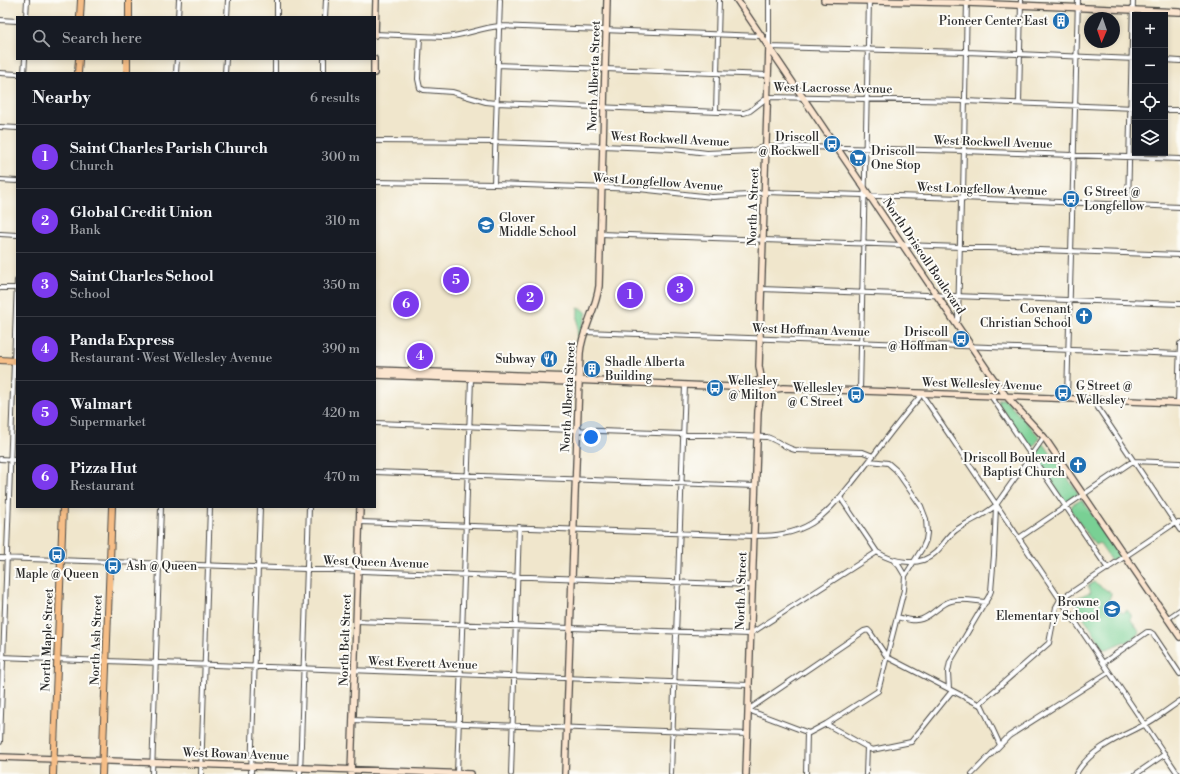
<!DOCTYPE html>
<html lang="en">
<head>
<meta charset="utf-8">
<style>
	:root { --surface:#171b24; --page:#242831; --text:#f1f3f6; --muted:#9ea1a6; --line:#363941; --accent:#7c3aed }
	body { margin:0; font-family:"Libre Bodoni",serif; background:var(--page); color:var(--text) }
	.controls { position:absolute; right:12px; top:12px; display:grid; overflow:hidden; border-radius:0px; box-shadow:0 2px 6px #0003 }
	.controls button { width:36px; height:36px; display:grid; place-items:center; padding:0; border:0; border-bottom:1px solid var(--line); background:var(--surface); color:var(--text); font:20px sans-serif }
	.compass { position:absolute; left:1084px; top:12px; width:36px; height:36px; border-radius:50%; background:var(--surface); box-shadow:0 2px 6px #0003; rotate:182deg }
	.you { position:absolute; left:591px; top:437px; width:14px; height:14px; margin:-10px; border:3px solid #fff; border-radius:50%; background:#1a73e8; box-shadow:0 0 0 6px #1a73e833 }
	.badge { display:grid; place-items:center; width:26px; height:26px; border-radius:50%; background:var(--accent); color:#fff; font-size:13px; font-weight:700 }
	.pin { position:absolute; translate:-50% -50%; border:2px solid #fff; box-shadow:0 1px 4px #0006 }
	.list { margin:0; padding:0; list-style:none }
	h2 { display:flex; justify-content:space-between; align-items:center; height:52px; margin:0; padding:0 16px; font-size:17px }
	h2 small { font-size:13px; font-weight:400; color:var(--muted) }
	.list li { display:grid; grid-template-columns:26px 1fr auto; gap:12px; align-items:center; box-sizing:border-box; height:64px; padding:0 16px; border-top:1px solid var(--line) }
	.list b { display:block; font-size:15px; white-space:nowrap }
	.list p { margin:0; font-size:13px; white-space:nowrap; color:var(--muted) }
	.list em { font-size:13px; font-style:normal; color:var(--muted) }
	.icon { flex:none; width:22px; height:22px; fill:none; stroke:currentColor; stroke-width:2; stroke-linecap:round; stroke-linejoin:round }
	.map { position:relative; flex:none; width:1180px; height:774px; overflow:hidden }
	.search { position:absolute; background:var(--surface); box-shadow:0 2px 6px #0003; left:16px; top:16px; width:360px; height:44px; display:flex; align-items:center; gap:10px; box-sizing:border-box; padding:0 14px; border-radius:0px; color:var(--muted); font-size:15px }
	.panel { position:absolute; background:var(--surface); box-shadow:0 2px 6px #0003; left:16px; top:72px; width:360px; height:436px; border-radius:0px }
	.map>svg:first-child { display:block }
	.green { fill:#79d094; stroke:#527e60 }
	.lines { fill:none; stroke-linecap:round; stroke-linejoin:round }
	.street-casing { stroke:#494743; stroke-width:6 }
	.secondary-casing { stroke:#494743; stroke-width:8 }
	.primary-casing { stroke:#494743; stroke-width:8 }
	.street { stroke:#fff; stroke-width:4 }
	.secondary { stroke:#fbe5cf; stroke-width:5.5 }
	.primary { stroke:#f6be87; stroke-width:6 }
	.labels { text-anchor:middle; stroke-width:4; stroke-linejoin:round; paint-order:stroke }
	.poi-label { font-size:12px; fill:#2b2b2b; stroke:#fdfcf7; text-anchor:end }
	.street-label { font-size:12px; fill:#2b2b2b; stroke:#fdfcf7 }
</style>
</head>
<body>
<div class="map">
<svg width="1180" height="774" viewBox="0 0 1180 774">
	<rect width="100%" height="100%" fill="#fdfcf7"/>
	<filter id="ink" filterUnits="userSpaceOnUse"><feTurbulence type="fractalNoise" baseFrequency=".025" numOctaves="2"/><feDisplacementMap in="SourceGraphic" scale="8" xChannelSelector="R" yChannelSelector="G"/><feConvolveMatrix kernelMatrix="1 2 1 2 8 2 1 2 1" color-interpolation-filters="sRGB"/></filter>
	<filter id="wash" filterUnits="userSpaceOnUse"><feTurbulence type="fractalNoise" baseFrequency=".012" numOctaves="4" result="noise"/><feDisplacementMap in="SourceGraphic" scale="16" xChannelSelector="R" yChannelSelector="G"/><feGaussianBlur stdDeviation="0.9" result="paint"/><feColorMatrix in="noise" values="0 0 0 0 0 0 0 0 0 0 0 0 0 0 0 0 0 1.4 0 .05"/><feComposite in="paint" operator="in"/></filter>
	<g filter="url(#wash)">
		<rect width="100%" height="100%" fill="#f0e6cc"/>
		<!-- green -->
		<path class="green" d="M578 308 584 310 587 313 577 342Z
			M999 399H1004L1038 435 1039 439 1032 449 1030 448 998 403Z
			M1041 444H1044L1078 493 1077 496 1069 502H1065L1035 457 1034 454Z
			M1081 500 1083 501 1120 555 1119 558 1112 562 1099 543 1095 545 1071 510 1072 505Z
			M1094 582 1111 593 1110 599 1121 612 1123 613 1127 610 1131 615V620L1140 633 1128 642H1123L1107 649H1104L1074 602 1076 598 1091 592 1088 586Z"/>
	</g>
	<g filter="url(#ink)">
		<g class="lines">
			<defs>
				<path id="street" d="M769 0V47L966 52 1135 59
					M26 17 27 0
					M178 17 179 0
					M227 17 228 0
					M277 17V0
					M325 17 326 0
					M0 20 17 21
					M375 34 444 37C463 36 480 28 499 26L761 36
					M420 36 418 79 420 88 424 90 452 92 486 102 496 103 744 113 750 111 768 97 965 101 1135 108
					M1165 60 1180 61
					M498 65 768 75
					M0 73 17 74
					M24 73 25 59
					M176 73 177 59
					M225 73 226 59
					M275 73V59
					M324 73V59
					M1019 103 1021 0
					M1165 110H1180
					M716 112 719 0
					M0 127 17 128
					M375 141 495 142 603 146 674 149 707 153 751 151 766 146 964 151 1180 159
					M0 180 17 181
					M375 182 494 184 639 189 712 197 748 195 765 192 962 198 1180 207
					M494 184 500 0
					M1128 205 1133 0
					M0 234 17 235
					M600 234 1180 255
					M0 288H17
					M761 289 1180 304
					M956 322 958 320 961 201 963 194 967 0
					M584 332 1180 354
					M860 391 869 0
					M921 393 1178 774
					M991 396 1108 569
					M1067 398 1078 0
					M1092 399 1180 530
					M1178 403 1180 344
					M375 423 767 437C777 440 785 448 795 450L863 452 873 456
					M0 459 17 460
					M375 472 755 486
					M840 497 877 552
					M360 522 754 536C775 536 794 534 812 523 828 513 839 498 851 484 874 456 895 425 919 398L921 393
					M1019 538 1133 461 1180 463
					M0 558 752 585
					M893 560 899 566 905 576
					M897 617C905 619 914 622 922 619 933 615 940 604 951 601 962 598 974 601 986 602
					M1167 619 1180 610
					M356 621 750 634 877 552C893 563 920 567 935 553 943 546 948 536 956 530 969 521 984 516 996 505L1044 437
					M0 657 749 685
					M1103 663 1147 632H1150L1153 634 1180 674
					M949 689 948 672 950 662 989 596 991 591 994 555 996 505
					M979 704 1049 643 1056 607 1060 600 1175 523H1180
					M748 710 809 733 826 724 878 691 904 590 905 576 923 547 926 540 927 533 926 519 921 506 896 470 888 463 870 461
					M748 710 864 631 868 630 870 632 887 657 982 706 1000 745
					M352 720 747 734
					M826 724 872 750 911 742 952 691
					M0 742 17 281
					M152 774 161 507
					M201 774 210 507
					M251 774 260 507
					M300 774 309 507
					M457 774 471 379
					M511 774 519 527
					M671 774 685 385
					M806 774 807 733
					M866 774 867 747
					M972 774 1009 736 1109 672
					M1076 774C1090 749 1120 737 1144 725 1156 719 1168 709 1180 701
					M1136 774 1165 754"/>
				<path id="secondary" d="M737 0 988 371 1006 396 1044 437 1180 637
					M824 0 967 3 1180 12
					M375 35 376 0
					M374 73V59
					M375 370 571 377 573 380
					M375 375 571 382 573 380 733 387 747 389 758 394H761L764 391 783 388 1180 403
					M762 382 759 366 769 47
					M741 386 752 384 759 380 764 384 775 387
					M0 757 471 774
					M351 774 360 507
					M565 774 580 353C582 330 596 310 599 286L607 0
					M746 774 758 411 761 394"/>
				<path id="primary" d="M80 17 81 0
					M129 17V0
					M78 73 79 59
					M127 73V59
					M0 360 17 361
					M53 774 63 507
					M102 774 112 507"/>
			</defs>
			<!-- street casing -->
			<use href="#street" class="street-casing"/>
			<!-- secondary casing -->
			<use href="#secondary" class="secondary-casing"/>
			<!-- primary casing -->
			<use href="#primary" class="primary-casing"/>
			<!-- street -->
			<use href="#street" class="street"/>
			<!-- secondary -->
			<use href="#secondary" class="secondary"/>
			<!-- primary -->
			<use href="#primary" class="primary"/>
		</g>
	</g>
	<!-- icons -->
	<defs>
		<symbol id="building-disc" viewBox="-11 -11 22 22"><circle r="9.5" fill="#1f6fb2" stroke="#fdfcf7"/><path d="M-4-6H4V6H1V3H-1V6H-4ZM-2.5-4.3h1.7v1.8h-1.7ZM.8-4.3h1.7v1.8H.8ZM-2.5-1h1.7V.8h-1.7ZM.8-1h1.7V.8H.8Z" fill="#fff"/></symbol>
		<symbol id="bus-disc" viewBox="-11 -11 22 22"><circle r="9.5" fill="#1f6fb2" stroke="#fdfcf7"/><path d="M-5-6H5V4H4V6H2V4H-2V6H-4V4H-5ZM-3.5-4V0h7V-4ZM-3.5 1.2v1.5H-2V1.2ZM2 1.2v1.5H3.5V1.2Z" fill="#fff"/></symbol>
		<symbol id="supermarket-disc" viewBox="-11 -11 22 22"><circle r="9.5" fill="#1f6fb2" stroke="#fdfcf7"/><path d="M-6-5.5h2.5l.6 2H6L4.5 2H-2.5L-4.4-4H-6ZM-1.5 3.2a1.3 1.3 0 1 0 .1 0ZM3 3.2a1.3 1.3 0 1 0 .1 0Z" fill="#fff"/></symbol>
		<symbol id="school-disc" viewBox="-11 -11 22 22"><circle r="9.5" fill="#1f6fb2" stroke="#fdfcf7"/><path d="M0-5L7-2L0 1L-7-2ZM-4 1L0 2.5L4 1V4Q0 6-4 4Z" fill="#fff"/></symbol>
		<symbol id="church-disc" viewBox="-11 -11 22 22"><circle r="9.5" fill="#1f6fb2" stroke="#fdfcf7"/><path d="M-1.2-6h2.4v3.5h3.3v2.4h-3.3V6h-2.4V-.1h-3.3v-2.4h3.3Z" fill="#fff"/></symbol>
		<symbol id="restaurant-disc" viewBox="-11 -11 22 22"><circle r="9.5" fill="#1f6fb2" stroke="#fdfcf7"/><path d="M-5-6h1v4h1v-4h1v4h1v-4h1v5L-1.5 .5V6h-2V.5L-5-1ZM5-6V6H3V1.5H1.5Q1.5-4 5-6Z" fill="#fff"/></symbol>
	</defs>
	<g fill-rule="evenodd">
		<use href="#building-disc" x="1051" y="11" width="20" height="20"/>
		<use href="#bus-disc" x="822" y="134" width="20" height="20"/>
		<use href="#supermarket-disc" x="848" y="148" width="20" height="20"/>
		<use href="#bus-disc" x="1061" y="189" width="20" height="20"/>
		<use href="#school-disc" x="476" y="215" width="20" height="20"/>
		<use href="#church-disc" x="1074" y="306" width="20" height="20"/>
		<use href="#bus-disc" x="951" y="329" width="20" height="20"/>
		<use href="#restaurant-disc" x="539" y="349" width="20" height="20"/>
		<use href="#building-disc" x="582" y="359" width="20" height="20"/>
		<use href="#bus-disc" x="705" y="378" width="20" height="20"/>
		<use href="#bus-disc" x="1053" y="383" width="20" height="20"/>
		<use href="#bus-disc" x="846" y="385" width="20" height="20"/>
		<use href="#church-disc" x="1068" y="455" width="20" height="20"/>
		<use href="#bus-disc" x="47" y="545" width="20" height="20"/>
		<use href="#bus-disc" x="103" y="556" width="20" height="20"/>
		<use href="#school-disc" x="1102" y="599" width="20" height="20"/>
	</g>
	<g class="labels">
		<!-- poi labels -->
		<g class="poi-label">
			<text x="1048" y="25">Pioneer Center East</text>
			<text x="819" y="141">Driscoll<tspan x="819" dy="14">@ Rockwell</tspan></text>
			<text x="871" y="155" text-anchor="start">Driscoll<tspan x="871" dy="14">One Stop</tspan></text>
			<text x="1084" y="196" text-anchor="start">G Street @<tspan x="1084" dy="14">Longfellow</tspan></text>
			<text x="499" y="222" text-anchor="start">Glover<tspan x="499" dy="14">Middle School</tspan></text>
			<text x="1071" y="313">Covenant<tspan x="1071" dy="14">Christian School</tspan></text>
			<text x="948" y="336">Driscoll<tspan x="948" dy="14">@ Hoffman</tspan></text>
			<text x="536" y="363">Subway</text>
			<text x="605" y="366" text-anchor="start">Shadle Alberta<tspan x="605" dy="14">Building</tspan></text>
			<text x="728" y="385" text-anchor="start">Wellesley<tspan x="728" dy="14">@ Milton</tspan></text>
			<text x="1076" y="390" text-anchor="start">G Street @<tspan x="1076" dy="14">Wellesley</tspan></text>
			<text x="843" y="392">Wellesley<tspan x="843" dy="14">@ C Street</tspan></text>
			<text x="1065" y="462">Driscoll Boulevard<tspan x="1065" dy="14">Baptist Church</tspan></text>
			<text x="126" y="570" text-anchor="start">Ash @ Queen</text>
			<text x="57" y="578" text-anchor="middle">Maple @ Queen</text>
			<text x="1099" y="606">Browne<tspan x="1099" dy="14">Elementary School</tspan></text>
		</g>
		<!-- street labels -->
		<g class="street-label">
			<text transform="translate(594 76) rotate(-88)" y="4">North Alberta Street</text>
			<text transform="translate(833 88) rotate(1)" y="4">West Lacrosse Avenue</text>
			<text transform="translate(670 139) rotate(3)" y="4">West Rockwell Avenue</text>
			<text transform="translate(993 142) rotate(2)" y="4">West Rockwell Avenue</text>
			<text transform="translate(658 182) rotate(4)" y="4">West Longfellow Avenue</text>
			<text transform="translate(982 189) rotate(2)" y="4">West Longfellow Avenue</text>
			<text transform="translate(753 207) rotate(-88)" y="4">North A Street</text>
			<text transform="translate(924 256) rotate(56)" y="4">North Driscoll Boulevard</text>
			<text transform="translate(811 330) rotate(2)" y="4">West Hoffman Avenue</text>
			<text transform="translate(982 384) rotate(2)" y="4">West Wellesley Avenue</text>
			<text transform="translate(568 397) rotate(-87)" y="4">North Alberta Street</text>
			<text transform="translate(376 562) rotate(2)" y="4">West Queen Avenue</text>
			<text transform="translate(741 591) rotate(-88)" y="4">North A Street</text>
			<text transform="translate(47 640) rotate(-88)" y="4">North Maple Street</text>
			<text transform="translate(96 640) rotate(-88)" y="4">North Ash Street</text>
			<text transform="translate(345 640) rotate(-88)" y="4">North Belt Street</text>
			<text transform="translate(423 663) rotate(2)" y="4">West Everett Avenue</text>
			<text transform="translate(236 754) rotate(2)" y="4">West Rowan Avenue</text>
		</g>
	</g>
</svg>
<div class="controls">
<button>+</button>
<button>−</button>
<button><svg class="icon" aria-label="locate" viewBox="0 0 24 24"><circle cx="12" cy="12" r="6"/><path d="M12 2v4M12 18v4M2 12h4M18 12h4"/></svg></button>
<button><svg class="icon" aria-label="layers" viewBox="0 0 24 24"><path d="M12 4l9 5-9 5-9-5zM3 14l9 5 9-5"/></svg></button>
</div>
<svg class="compass" viewBox="-18 -18 36 36"><path d="M0-13l5 13h-10z" fill="#e53935"/><path d="M0 13l5-13h-10z" fill="#9ea1a6"/></svg>
<div class="you"></div>
<div class="pin badge" style="left:630px;top:295px">1</div>
<div class="pin badge" style="left:530px;top:298px">2</div>
<div class="pin badge" style="left:680px;top:289px">3</div>
<div class="pin badge" style="left:420px;top:356px">4</div>
<div class="pin badge" style="left:456px;top:280px">5</div>
<div class="pin badge" style="left:406px;top:304px">6</div>
<div class="search"><svg class="icon" aria-label="search" viewBox="0 0 24 24"><circle cx="10" cy="10" r="6"/><path d="M15 15l6 6"/></svg>Search here</div>
<section class="panel">
<h2>Nearby<small>6 results</small></h2>
<ul class="list">
<li><span class="badge">1</span><div><b>Saint Charles Parish Church</b><p>Church</p></div><em>300 m</em></li>
<li><span class="badge">2</span><div><b>Global Credit Union</b><p>Bank</p></div><em>310 m</em></li>
<li><span class="badge">3</span><div><b>Saint Charles School</b><p>School</p></div><em>350 m</em></li>
<li><span class="badge">4</span><div><b>Panda Express</b><p>Restaurant · West Wellesley Avenue</p></div><em>390 m</em></li>
<li><span class="badge">5</span><div><b>Walmart</b><p>Supermarket</p></div><em>420 m</em></li>
<li><span class="badge">6</span><div><b>Pizza Hut</b><p>Restaurant</p></div><em>470 m</em></li>
</ul>
</section>
</div>
</body>
</html>
